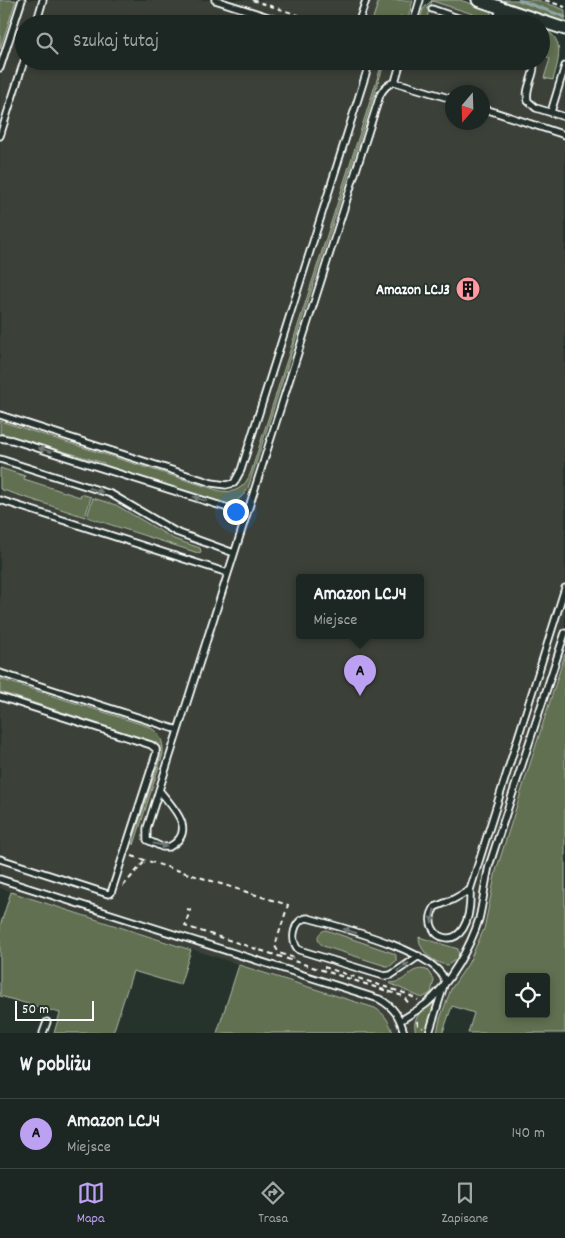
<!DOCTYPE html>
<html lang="pl">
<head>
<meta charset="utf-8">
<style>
	:root { --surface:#1c2622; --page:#252e2a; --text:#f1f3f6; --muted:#a0a5a5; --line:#3a4340; --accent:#bca0f2 }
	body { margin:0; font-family:Dekko,sans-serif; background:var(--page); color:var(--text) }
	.controls { position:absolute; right:15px; bottom:15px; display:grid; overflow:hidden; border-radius:5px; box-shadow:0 2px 8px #0003 }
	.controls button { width:45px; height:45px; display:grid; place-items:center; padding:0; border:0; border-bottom:1px solid var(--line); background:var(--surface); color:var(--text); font:25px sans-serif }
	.compass { position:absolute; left:445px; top:85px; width:45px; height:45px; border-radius:50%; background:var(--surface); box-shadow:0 2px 8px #0003; rotate:199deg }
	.scale { position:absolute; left:15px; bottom:12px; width:79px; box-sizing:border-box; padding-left:5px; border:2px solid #fff; border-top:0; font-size:14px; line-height:18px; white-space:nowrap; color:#fff; -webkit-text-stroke:4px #26332d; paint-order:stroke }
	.you { position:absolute; left:235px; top:511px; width:18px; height:18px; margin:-12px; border:4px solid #fff; border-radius:50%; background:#1a73e8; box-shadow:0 0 0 8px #1a73e833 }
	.badge { display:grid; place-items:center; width:32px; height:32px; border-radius:50%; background:var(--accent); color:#111; font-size:16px; font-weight:700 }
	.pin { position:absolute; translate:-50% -41px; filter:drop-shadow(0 1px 2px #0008) }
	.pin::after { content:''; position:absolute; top:26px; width:18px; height:15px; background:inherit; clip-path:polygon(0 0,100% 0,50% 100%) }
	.popup { position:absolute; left:296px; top:574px; width:128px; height:65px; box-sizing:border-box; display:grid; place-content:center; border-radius:5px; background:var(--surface); filter:drop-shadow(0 1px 4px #0005); font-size:16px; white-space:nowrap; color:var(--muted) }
	.popup b { font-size:19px; color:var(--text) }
	.popup::after { content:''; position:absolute; left:50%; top:100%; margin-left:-10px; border:10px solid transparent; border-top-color:var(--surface) }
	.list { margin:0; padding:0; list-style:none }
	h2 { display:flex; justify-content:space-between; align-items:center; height:65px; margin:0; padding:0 20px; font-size:21px }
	h2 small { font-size:16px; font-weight:400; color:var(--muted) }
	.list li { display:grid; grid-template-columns:32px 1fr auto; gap:15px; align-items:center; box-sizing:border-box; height:70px; padding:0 20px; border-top:1px solid var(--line) }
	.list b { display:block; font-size:19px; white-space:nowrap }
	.list p { margin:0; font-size:16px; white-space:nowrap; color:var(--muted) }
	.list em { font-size:16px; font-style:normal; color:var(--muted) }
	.icon { flex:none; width:28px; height:28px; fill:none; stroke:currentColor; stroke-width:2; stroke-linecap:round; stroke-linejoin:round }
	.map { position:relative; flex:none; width:565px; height:1033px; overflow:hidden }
	.search { position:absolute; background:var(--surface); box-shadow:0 2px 8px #0003; left:15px; right:15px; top:15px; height:55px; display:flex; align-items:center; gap:12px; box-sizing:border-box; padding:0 18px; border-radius:28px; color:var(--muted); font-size:19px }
	.sheet { height:135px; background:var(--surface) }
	nav { display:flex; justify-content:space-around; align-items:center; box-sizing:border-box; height:70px; border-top:1px solid var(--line); background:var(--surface); font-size:14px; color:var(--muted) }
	nav a { display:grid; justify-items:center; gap:2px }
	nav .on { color:var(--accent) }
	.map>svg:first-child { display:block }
	.built { fill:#3a4038; fill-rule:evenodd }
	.green { fill:#617051; stroke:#b0b8a8; fill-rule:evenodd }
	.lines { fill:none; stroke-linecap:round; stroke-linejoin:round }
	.stream { stroke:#8fa6a5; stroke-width:3 }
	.service-casing { stroke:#fff; stroke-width:9 }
	.minor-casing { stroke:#fff; stroke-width:15 }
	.path { stroke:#fff; stroke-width:2; stroke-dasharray:5 4; stroke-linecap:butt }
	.service { stroke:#26332d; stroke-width:5.5 }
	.minor { stroke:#26332d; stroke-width:11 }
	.oneway { fill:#727a76 }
	.labels { text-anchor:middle; stroke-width:4; stroke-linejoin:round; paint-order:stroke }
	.poi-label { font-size:15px; font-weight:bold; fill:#fff; stroke:#26332d; text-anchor:end }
</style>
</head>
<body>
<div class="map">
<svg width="565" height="1033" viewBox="0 0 565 1033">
	<rect width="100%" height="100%" fill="#26332d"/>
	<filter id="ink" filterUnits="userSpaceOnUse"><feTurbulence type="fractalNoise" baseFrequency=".02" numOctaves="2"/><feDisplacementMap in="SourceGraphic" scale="10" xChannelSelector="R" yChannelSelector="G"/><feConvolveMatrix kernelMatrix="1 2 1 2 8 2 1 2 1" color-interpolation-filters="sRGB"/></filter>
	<g filter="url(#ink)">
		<!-- built -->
		<path class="built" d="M8 0H397L392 24H24V61H541V30L559 58 552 80 565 85V711L474 1013 452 1006 442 1033H393L390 1023 375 1008 0 888V26ZM452 92H482V122H452ZM300 577H420V635H300Z
			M434 0 501 22 507 19 522 24H397L399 16 420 22 430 2Z"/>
		<!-- green -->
		<path class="green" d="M0 0H16L0 49Z
			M379 0H413L408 19 400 16 397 24H371Z
			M432 0H460L490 10 492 18 489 22 476 15 432 1 425 24H419L423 9Z
			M494 0H538L565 10V24Z
			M541 27C565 38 560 56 553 80L544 78 550 59 541 53Z
			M381 61H385L248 488C242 499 233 505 220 503L103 466 104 463 0 433V421L217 490C234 495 245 488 251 472L380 70Z
			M0 468 25 476 24 479 80 497 81 494 91 497 85 517 0 489Z
			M93 498 116 505 174 539 200 548 201 552 198 553 87 517Z
			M565 654V1033H468L474 1013 452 1006 443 1032 437 1033 440 1019 451 989 468 964 484 929 496 871ZM509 977H546V1014H509Z
			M0 679 147 726C159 731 164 741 163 754L134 845V837L161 755 159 745 155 742 0 692Z
			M11 892 191 950 180 985 133 971 113 1033H54L60 1013 0 996V926Z
			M326 930 393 953 396 955V961L390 966H386L323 946C315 940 317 932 326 930Z
			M419 937 458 949 459 957 448 965C434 964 419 951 419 937Z
			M239 965 375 1008C385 1014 389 1021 393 1033H217Z
			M420 969 427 970 434 980 431 993 422 998 389 983C408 982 405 972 420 969Z
			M435 1002 425 1033H416C411 1015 422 1012 435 1002Z"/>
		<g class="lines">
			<!-- stream -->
			<path class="stream" d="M519 0 565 17"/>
			<defs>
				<path id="service" d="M215 0 290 24
					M432 9 475 24
					M36 24 43 0
					M358 24 366 0
					M413 24 420 0
					M495 24 501 7
					M533 61C537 74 524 87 528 101L536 108 565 117
					M0 68 22 0
					M395 82 401 61
					M482 108 565 135
					M551 112 565 66
					M0 136 24 61
					M0 415 212 483 226 485 234 483 241 470 370 61
					M0 438 12 440 247 514
					M0 459 111 494 176 532 234 553
					M0 500 228 573
					M0 673 178 730
					M0 697 151 745 156 749V754L111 893 108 894 0 859
					M159 790C172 807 199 831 169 847H162L147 840V828L380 95C384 88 387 84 395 82L452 99
					M0 879 379 999C394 1007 400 1017 404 1033
					M470 890 452 900 435 907C415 937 473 965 470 890L565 588
					M419 956 391 975 384 976 299 950C289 941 294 918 308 918 336 926 440 952 445 982L429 1033
					M400 1021C409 1015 418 1010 426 1004 448 986 471 946 479 919 483 902 485 884 489 866L565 633
					M43 1033 47 1022"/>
				<path id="minor" d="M478 0 565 29"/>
			</defs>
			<!-- service casing -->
			<use href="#service" class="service-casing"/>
			<!-- minor casing -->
			<use href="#minor" class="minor-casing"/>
			<!-- path -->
			<path class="path" d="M252 0 326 24
				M545 0 565 7
				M132 856 288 905 275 946 279 953 295 958
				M123 886 146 860
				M187 909 190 910 185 926 403 996 410 1005
				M324 967 407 994 418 1000
				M417 1021 418 1025 423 1028"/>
			<!-- service -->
			<use href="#service" class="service"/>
			<!-- minor -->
			<use href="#minor" class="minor"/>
		</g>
		<!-- one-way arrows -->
		<defs><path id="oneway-solid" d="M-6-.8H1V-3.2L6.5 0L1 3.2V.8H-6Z" transform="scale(1.25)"/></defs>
		<g class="oneway">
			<use href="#oneway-solid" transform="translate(45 450) rotate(-162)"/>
			<use href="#oneway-solid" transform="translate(96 490) rotate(18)"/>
			<use href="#oneway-solid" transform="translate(200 499) rotate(-163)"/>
			<use href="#oneway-solid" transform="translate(160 845) rotate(14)"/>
			<use href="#oneway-solid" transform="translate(433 916) rotate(102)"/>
			<use href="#oneway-solid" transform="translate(350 931) rotate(-162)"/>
			<use href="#oneway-solid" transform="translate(403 967) rotate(-35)"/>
		</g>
	</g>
	<!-- icons -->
	<defs>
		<symbol id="building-disc" viewBox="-11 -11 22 22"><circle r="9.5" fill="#ff9aa2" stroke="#26332d"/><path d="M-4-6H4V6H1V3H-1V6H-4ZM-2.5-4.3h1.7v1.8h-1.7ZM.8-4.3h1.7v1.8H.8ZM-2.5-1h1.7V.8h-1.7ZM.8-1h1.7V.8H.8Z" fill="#111"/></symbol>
	</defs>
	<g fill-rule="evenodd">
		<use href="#building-disc" x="454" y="275" width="28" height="28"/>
	</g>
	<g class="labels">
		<!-- poi labels -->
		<g class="poi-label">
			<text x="450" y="294">Amazon LCJ3</text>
		</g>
	</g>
</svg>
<div class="controls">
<button><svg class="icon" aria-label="locate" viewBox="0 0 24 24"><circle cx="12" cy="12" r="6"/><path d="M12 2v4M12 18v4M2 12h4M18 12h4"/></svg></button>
</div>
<svg class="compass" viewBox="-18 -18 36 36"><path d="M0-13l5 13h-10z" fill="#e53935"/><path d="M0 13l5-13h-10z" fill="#a0a5a5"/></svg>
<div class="scale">50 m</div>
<div class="you"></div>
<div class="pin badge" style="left:360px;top:696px">A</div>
<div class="popup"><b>Amazon LCJ4</b>Miejsce</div>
<div class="search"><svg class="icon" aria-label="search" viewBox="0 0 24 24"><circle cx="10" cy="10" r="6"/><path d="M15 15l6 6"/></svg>Szukaj tutaj</div>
</div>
<section class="sheet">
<h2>W pobliżu<small></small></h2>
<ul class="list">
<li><span class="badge">A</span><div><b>Amazon LCJ4</b><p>Miejsce</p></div><em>140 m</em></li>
</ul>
</section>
<nav>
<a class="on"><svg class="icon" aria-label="map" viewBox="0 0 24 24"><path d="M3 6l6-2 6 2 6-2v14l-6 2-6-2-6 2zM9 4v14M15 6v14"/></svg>Mapa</a>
<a><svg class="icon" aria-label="directions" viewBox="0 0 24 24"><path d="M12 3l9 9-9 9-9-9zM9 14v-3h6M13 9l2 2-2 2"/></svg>Trasa</a>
<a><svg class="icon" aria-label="saved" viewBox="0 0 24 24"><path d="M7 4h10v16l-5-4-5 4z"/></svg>Zapisane</a>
</nav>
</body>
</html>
